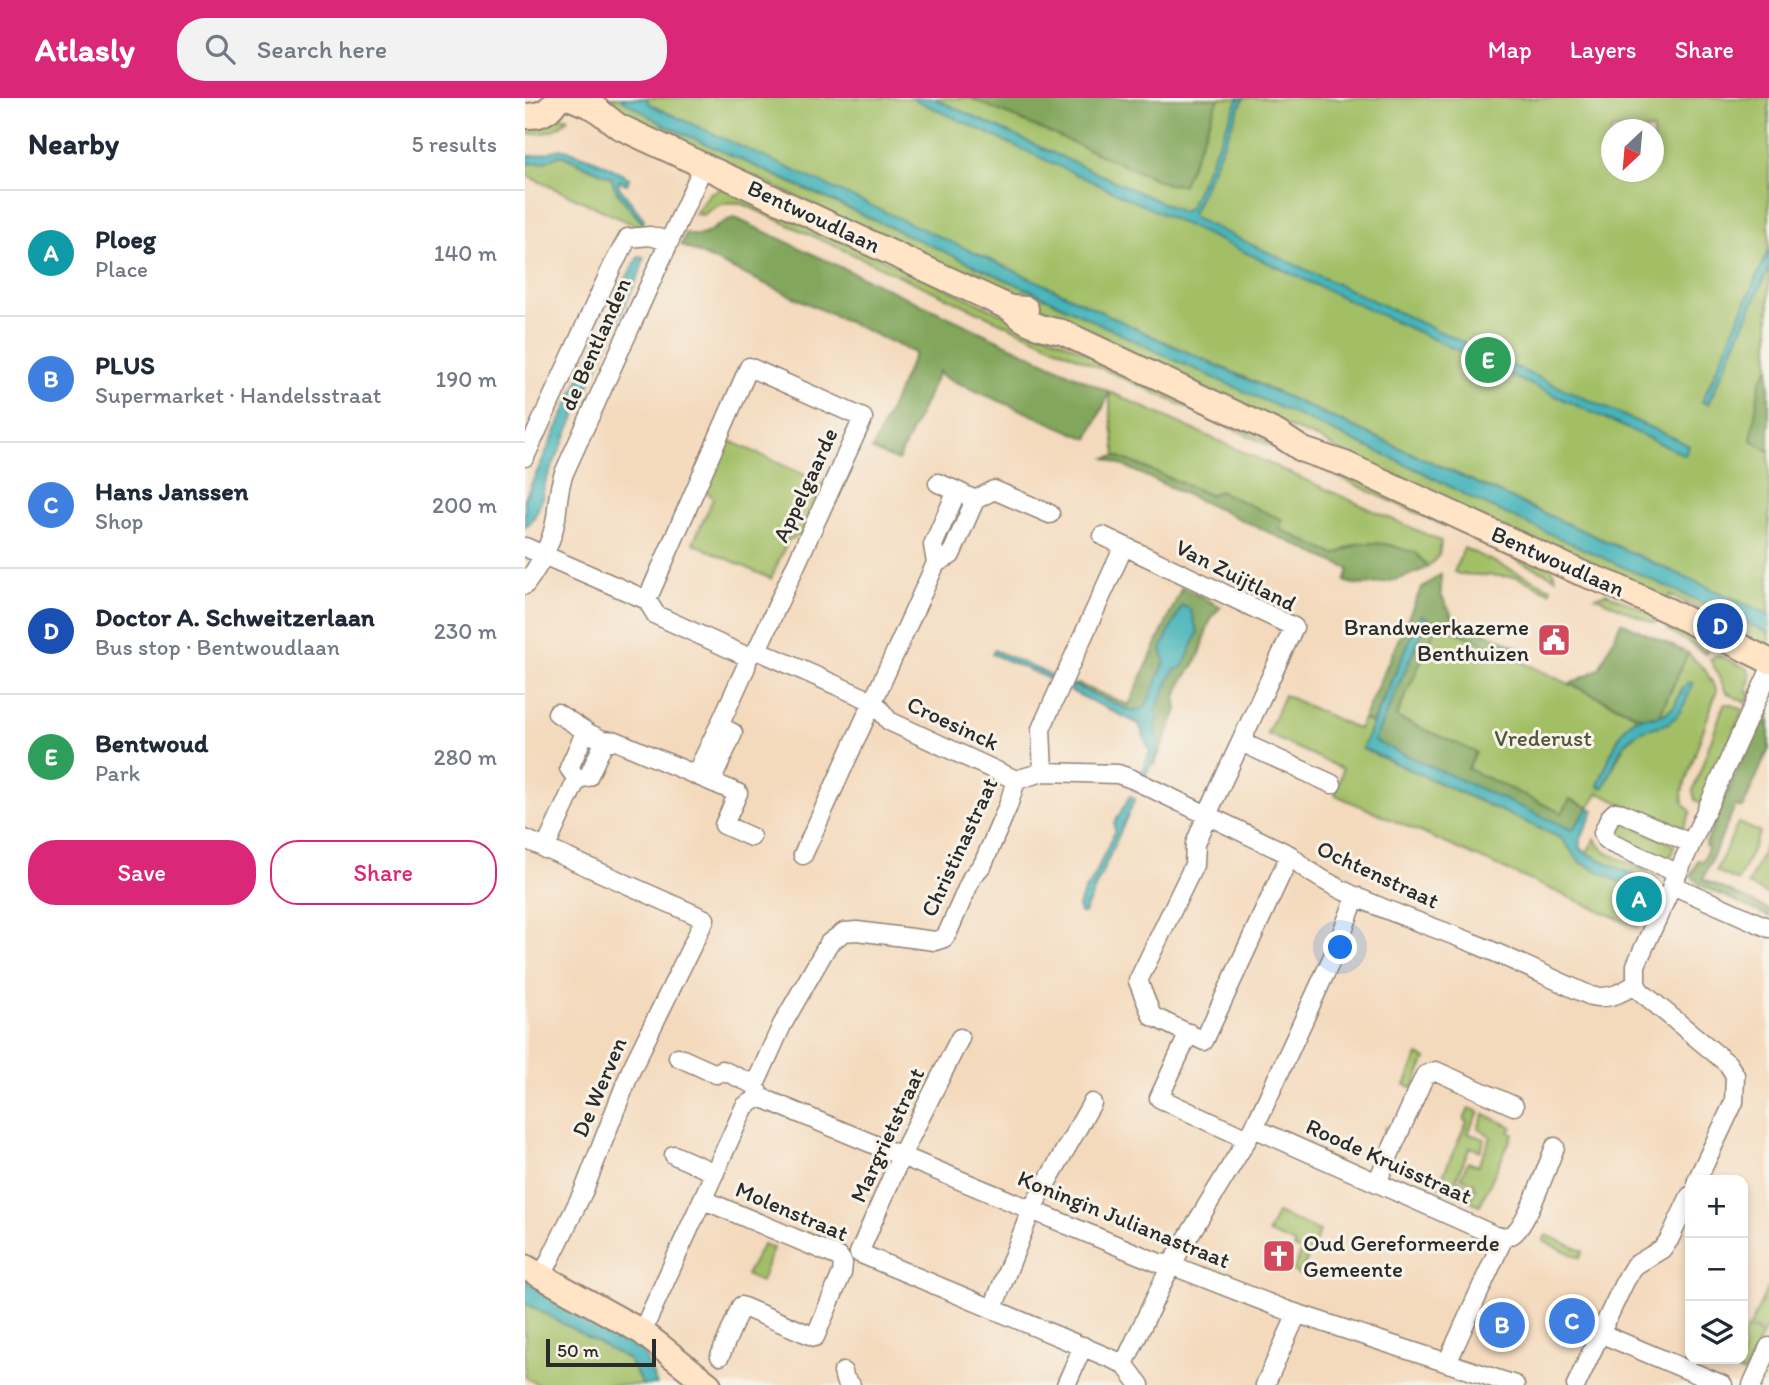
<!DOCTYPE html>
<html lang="en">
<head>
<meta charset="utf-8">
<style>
	:root { --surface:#fff; --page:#f2f2f3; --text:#1f2937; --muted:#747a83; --line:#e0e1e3; --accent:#db2777 }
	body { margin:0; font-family:Itim,sans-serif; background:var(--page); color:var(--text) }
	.controls { position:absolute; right:21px; bottom:21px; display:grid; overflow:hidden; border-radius:14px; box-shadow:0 4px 10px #0003 }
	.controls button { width:63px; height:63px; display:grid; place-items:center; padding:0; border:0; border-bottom:2px solid var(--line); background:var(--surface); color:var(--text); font:35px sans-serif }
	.compass { position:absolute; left:1076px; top:21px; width:63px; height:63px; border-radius:50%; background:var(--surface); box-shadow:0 4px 10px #0003; rotate:206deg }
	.scale { position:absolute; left:21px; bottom:18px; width:110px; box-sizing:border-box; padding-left:7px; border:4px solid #2b2b2b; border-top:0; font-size:19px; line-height:24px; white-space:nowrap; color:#2b2b2b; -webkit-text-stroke:5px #f7f3e8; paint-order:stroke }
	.you { position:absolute; left:816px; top:850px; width:24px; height:24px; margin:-18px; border:5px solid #fff; border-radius:50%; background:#1a73e8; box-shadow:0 0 0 10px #1a73e833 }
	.badge { display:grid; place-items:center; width:46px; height:46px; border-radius:50%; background:var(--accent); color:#fff; font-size:23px; font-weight:700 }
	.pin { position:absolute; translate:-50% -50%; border:4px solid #fff; box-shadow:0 2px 7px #0006 }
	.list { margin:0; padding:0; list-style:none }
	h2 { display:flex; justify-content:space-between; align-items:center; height:91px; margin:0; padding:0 28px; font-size:30px }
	h2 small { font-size:23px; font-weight:400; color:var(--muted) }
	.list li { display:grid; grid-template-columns:46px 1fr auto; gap:21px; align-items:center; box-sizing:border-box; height:126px; padding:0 28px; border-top:2px solid var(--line) }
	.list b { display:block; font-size:26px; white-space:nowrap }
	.list p { margin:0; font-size:23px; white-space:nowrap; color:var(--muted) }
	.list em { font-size:23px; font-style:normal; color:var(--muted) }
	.actions { display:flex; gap:14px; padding:21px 28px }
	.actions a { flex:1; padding:16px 0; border:2px solid var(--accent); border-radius:28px; text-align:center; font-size:24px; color:var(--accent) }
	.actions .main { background:var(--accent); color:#fff }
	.icon { flex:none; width:38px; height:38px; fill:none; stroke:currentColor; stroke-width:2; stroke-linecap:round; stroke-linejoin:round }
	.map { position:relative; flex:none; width:1244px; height:1287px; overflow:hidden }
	header { display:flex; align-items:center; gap:42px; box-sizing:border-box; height:98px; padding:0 35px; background:var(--accent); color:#fff }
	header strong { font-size:33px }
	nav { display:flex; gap:38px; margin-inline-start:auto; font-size:24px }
	.search { width:490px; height:63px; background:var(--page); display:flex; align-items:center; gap:18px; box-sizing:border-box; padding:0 24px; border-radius:28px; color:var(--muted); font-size:26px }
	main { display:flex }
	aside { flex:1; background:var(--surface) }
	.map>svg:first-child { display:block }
	.green { fill:#a2bf66; stroke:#667548; stroke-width:2; fill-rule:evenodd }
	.forest { fill:#81a65b; stroke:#566843; stroke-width:2 }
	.water { fill:#44b4ba; stroke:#387072; stroke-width:2 }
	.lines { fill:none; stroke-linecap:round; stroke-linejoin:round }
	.street-casing { stroke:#908274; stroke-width:21 }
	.secondary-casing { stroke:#908274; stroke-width:28 }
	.street { stroke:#fff; stroke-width:18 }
	.secondary { stroke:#ffe4c6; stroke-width:24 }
	.labels { text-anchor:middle; stroke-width:6; stroke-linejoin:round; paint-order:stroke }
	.street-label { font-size:23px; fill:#2b2b2b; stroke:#f7f3e8 }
	.poi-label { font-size:23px; fill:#2b2b2b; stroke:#f7f3e8; text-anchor:end }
	.park-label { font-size:23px; fill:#4f573d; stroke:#f7f3e8 }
</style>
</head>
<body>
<header>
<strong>Atlasly</strong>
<div class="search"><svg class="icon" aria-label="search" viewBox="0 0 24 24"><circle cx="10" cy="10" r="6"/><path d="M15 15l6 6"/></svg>Search here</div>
<nav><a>Map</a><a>Layers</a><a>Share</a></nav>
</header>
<main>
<aside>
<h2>Nearby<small>5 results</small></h2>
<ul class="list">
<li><span class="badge" style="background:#0f9aa8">A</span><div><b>Ploeg</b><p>Place</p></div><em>140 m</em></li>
<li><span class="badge" style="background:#3f7fe0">B</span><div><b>PLUS</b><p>Supermarket · Handelsstraat</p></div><em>190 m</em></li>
<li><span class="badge" style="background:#3f7fe0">C</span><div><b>Hans Janssen</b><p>Shop</p></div><em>200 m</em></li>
<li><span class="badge" style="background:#1a4fb4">D</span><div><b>Doctor A. Schweitzerlaan</b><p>Bus stop · Bentwoudlaan</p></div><em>230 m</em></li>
<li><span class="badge" style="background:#2e9e5b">E</span><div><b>Bentwoud</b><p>Park</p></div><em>280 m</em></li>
</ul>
<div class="actions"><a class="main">Save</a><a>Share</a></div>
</aside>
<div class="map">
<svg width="1244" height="1287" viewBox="0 0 1244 1287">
	<rect width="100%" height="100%" fill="#f7f3e8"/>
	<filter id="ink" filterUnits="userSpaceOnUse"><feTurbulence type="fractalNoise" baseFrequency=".0143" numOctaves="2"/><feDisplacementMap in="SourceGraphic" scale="14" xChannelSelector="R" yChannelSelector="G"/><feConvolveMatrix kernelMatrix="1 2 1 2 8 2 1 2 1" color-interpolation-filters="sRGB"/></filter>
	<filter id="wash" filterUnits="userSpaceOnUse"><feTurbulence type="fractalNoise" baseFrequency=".00686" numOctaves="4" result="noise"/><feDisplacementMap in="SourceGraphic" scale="28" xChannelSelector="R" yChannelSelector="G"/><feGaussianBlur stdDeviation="1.57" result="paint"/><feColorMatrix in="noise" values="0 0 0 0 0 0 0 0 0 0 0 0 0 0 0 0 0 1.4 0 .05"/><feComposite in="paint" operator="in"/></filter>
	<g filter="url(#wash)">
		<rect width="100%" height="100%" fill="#f4dabd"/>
		<!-- green -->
		<path class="green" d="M68 0H1244V517L690 266 204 56C306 105 411 148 513 196 756 311 1000 423 1244 535V555L1184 521 1172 510 1145 497 1140 507 818 355 797 342 756 326 534 223 111 23ZM1086 32H1128V74H1086Z
			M27 19 43 20C33 35 17 36 0 36L3 29Z
			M35 57 86 79 91 91 118 126V131L0 77V66L19 64Z
			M199 89 660 299 669 310 918 419 920 428 218 106C201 102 191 107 178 117L170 116 185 95Z
			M585 294 916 443 914 457 903 469 891 455 861 446 836 445 826 448 810 457 754 431 757 422 730 410 685 398 591 358 585 312Z
			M203 342 299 386 280 435 263 442 246 481 168 445 188 401 185 396 178 393 195 356H197Z
			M954 436 1027 470 1031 480 948 442Z
			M939 450 1026 490 1025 494 992 479 934 476 929 474Z
			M1081 495 1135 519 1132 524H1126L1071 499Z
			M1148 520 1179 539 1178 544 1185 547 1180 556C1168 546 1154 540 1143 532Z
			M913 525 1111 617 1076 690 1079 689 1099 647 1116 632 1144 625 1157 589 1149 609 1134 618 1163 555 1180 572 1192 592 1157 694 1158 704 1166 714 1156 734 1074 695 1064 710 1045 701 1038 716 943 671 950 655 871 619Z
			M1192 557 1223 571 1225 579 1222 593 1226 595 1221 605 1201 594 1185 561Z
			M759 597 833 631 838 621 847 625 838 651 1036 740 1055 764 1115 794 1117 781 1061 755 1070 741 1080 754 1130 777 1134 785 1122 811 1113 807 1107 819 1115 824 1112 829 810 697 818 671 742 636Z
			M1199 606H1206L1218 612 1179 706 1170 702 1168 693Z
			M1099 724 1149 747 1144 765 1088 739 1087 731 1092 725Z
			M1213 725 1235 734 1213 783 1191 773Z
			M1244 740V797L1223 787Z
			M893 957 901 961 888 990 880 987Z
			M944 1010 954 1014 942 1035 960 1041 955 1053 945 1049 931 1081 940 1085 939 1088 945 1091 941 1101 913 1088 942 1024 939 1022Z
			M959 1016 987 1029 984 1034 988 1036 955 1107 945 1103 951 1090 948 1089 949 1085 936 1079 943 1064 953 1068 966 1039 953 1030Z
			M861 1029 869 1032 853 1067 844 1072 843 1071 851 1053 856 1055 859 1049 853 1046Z
			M752 1115 795 1133 775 1177 768 1173 776 1153 769 1150 770 1146 743 1135Z
			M1021 1137 1058 1153 1055 1160 1018 1143Z
			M238 1146 248 1150 236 1184 221 1177Z
			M1242 1191 1244 1192V1224L1239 1235 1225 1228Z
			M0 1205 103 1261 118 1287H14L0 1279Z
			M1222 1230 1237 1237 1220 1274 1217 1275 1205 1270 1209 1261H1218V1241Z"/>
		<!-- forest -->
		<path class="forest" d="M445 0H694L658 87 642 86Z
			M210 120 585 294 563 341 416 278 414 273 373 363 347 352 390 255 156 147 161 135C183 145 191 122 210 120Z
			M1244 269V353L1226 342 1235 284Z
			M592 358 685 397 694 393 758 422 754 431 810 457 836 445 861 446 891 455 903 469C884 480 839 493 820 483L824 471 581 360Z
			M916 476V497L928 519 996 551 992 561 913 525 871 619 951 654 943 671 1037 715 1045 701 1064 710 1047 732 848 643 903 521 896 518 847 625 838 621 896 491Z
			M657 489 696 509C681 522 682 536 676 553 669 574 646 587 652 612L629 668 634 645 630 633 633 618 631 611 649 572 657 508 636 551 640 564 620 610 609 614 547 587 553 586 604 607Z
			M1096 524 1163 555 1134 618 1118 620 1045 586 1074 571Z
			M1244 600V650L1218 710 1210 708 1178 781 1244 812V819L1175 787 1166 777 1173 762 1178 763 1183 749 1180 747Z"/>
		<!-- water -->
		<path class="water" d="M95 0H121L125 6 134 11 527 190 633 241 1244 517V535L950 402 895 373 643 259 513 196 139 27Z
			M386 0H408L657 114 664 110 714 0H719L667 116 669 120 968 258 964 267Z
			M40 51 79 66 104 80 102 86 94 83V89L119 121 118 126 92 94 86 79 37 57 19 64 0 66V58C19 59 25 51 40 51Z
			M1244 151V170L1183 306 1177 304Z
			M114 158 119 160 114 177 19 387C18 400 11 422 0 429V400L99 184Z
			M983 266 1153 342 1164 348 1160 357 980 275 979 271Z
			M657 508 665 511 673 535 658 569 649 572 631 611 633 618 630 633 634 644 631 657 621 677 617 675 625 653 614 626 544 592 547 587 609 614 620 610 640 564 636 551Z
			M896 517 903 520 849 643 1047 732 1064 710 1069 712 1055 743V749L1061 755 1117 781 1120 785 1119 792 1115 794 1055 764 1036 740 837 650Z
			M469 552 530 579 529 583 467 556Z
			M1165 584 1168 585C1161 602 1156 623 1135 628 1121 631 1112 633 1101 644 1091 656 1086 675 1079 689L1076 690 1073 687C1081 670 1094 627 1111 621 1122 617 1133 621 1143 614 1154 607 1153 592 1165 584Z
			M605 698 610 701 559 815H555L553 808 560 792 567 783 590 733 589 726Z
			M0 1182 110 1243 115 1247 132 1287H118L103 1261 0 1205Z"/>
	</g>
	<g filter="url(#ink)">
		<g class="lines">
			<defs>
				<path id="street" d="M0 359 88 167 103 140 125 138 143 143
					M413 385 432 393
					M578 438 769 529 682 717 670 746 669 767 613 883 627 918 679 943 765 757
					M0 449 122 502 131 517 223 559 232 552 349 604 364 623 491 682
					M411 465 408 447 432 393 450 402
					M0 487C15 467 27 445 31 420 33 405 33 390 39 375L179 67
					M122 502 224 269 338 320 232 552
					M32 615 65 636
					M194 628 221 569 223 559
					M716 644 807 686
					M518 674 516 631 599 448
					M171 676 194 628 208 635 187 682
					M52 681 44 670 58 639 65 636 78 642 91 643 213 695 199 727 226 739
					M52 681 63 679 77 649 78 642
					M0 741 180 821 106 972 59 1092 17 1178
					M20 751 52 681
					M278 757 411 465 426 457 450 402 469 392 525 416
					M1152 775 1088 746 1080 740 1078 735 1085 719 1090 714 1097 715 1165 745
					M1147 787 1244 830
					M664 935 634 1000 722 1041
					M153 959 191 976 197 972 230 987
					M235 999 634 1165 646 1167 761 1212 990 1287
					M729 1030 971 1138C976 1139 983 1139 988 1136 1002 1127 1023 1066 1030 1049
					M149 1057 190 1075
					M1172 1082 1209 1004 1210 977 1203 966 1115 893 1111 886V867L1244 574
					M852 1084 900 977 911 973 989 1008
					M179 1102 314 1159 318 1165
					M334 1155 599 1266 615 1287
					M334 1155 377 1056 435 940
					M468 1210 507 1110 567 1005
					M117 1234 220 1008 235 999 230 987 257 927 304 845 319 834 332 833 410 843 419 840 423 834 447 779 458 766 483 708 491 682 518 674 593 676 607 681 765 757C802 796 901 825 953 847 991 863 1028 881 1066 898 1084 902 1096 895 1111 886
					M1077 1236 1198 1287
					M195 1258 216 1208 290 1239 317 1175 318 1165
					M922 1265 979 1139
					M599 1266 646 1167 729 1030 809 856 831 798
					M318 1274 320 1282 326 1287
					M541 1287 558 1248
					M740 1287 772 1216
					M1051 1287 1099 1185 1109 1168 1137 1151 1144 1142 1165 1098
					M1227 1287 1244 1249"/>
				<path id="secondary" d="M46 0 70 10 93 28 485 210 501 211
					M0 18C15 19 26 13 33 0
					M485 210C500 226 516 230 537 234L752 335 778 352 820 366 1056 475 1088 487 1142 512 1244 563
					M0 1169 117 1234 184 1287"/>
			</defs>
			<!-- street casing -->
			<use href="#street" class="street-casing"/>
			<!-- secondary casing -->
			<use href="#secondary" class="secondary-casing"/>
			<!-- street -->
			<use href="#street" class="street"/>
			<!-- secondary -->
			<use href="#secondary" class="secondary"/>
		</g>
	</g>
	<!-- icons -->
	<defs>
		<symbol id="civic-square" viewBox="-11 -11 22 22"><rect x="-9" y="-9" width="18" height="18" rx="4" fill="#d1495b" stroke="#f7f3e8"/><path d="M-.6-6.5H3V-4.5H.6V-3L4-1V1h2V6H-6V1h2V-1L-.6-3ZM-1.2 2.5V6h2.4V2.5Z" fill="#fff"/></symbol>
		<symbol id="church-square" viewBox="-11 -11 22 22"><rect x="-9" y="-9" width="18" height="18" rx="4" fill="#d1495b" stroke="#f7f3e8"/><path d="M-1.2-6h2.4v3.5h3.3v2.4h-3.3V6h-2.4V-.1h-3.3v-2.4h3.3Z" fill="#fff"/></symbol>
	</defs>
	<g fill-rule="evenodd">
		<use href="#civic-square" x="1010" y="523" width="38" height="38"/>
		<use href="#church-square" x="735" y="1139" width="38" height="38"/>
	</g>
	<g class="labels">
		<!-- street labels -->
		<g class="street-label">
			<text transform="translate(289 118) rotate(25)" y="8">Bentwoudlaan</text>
			<text transform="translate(70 246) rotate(-66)" y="8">de Bentlanden</text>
			<text transform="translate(280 387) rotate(-65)" y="8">Appelgaarde</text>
			<text transform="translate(1033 463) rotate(24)" y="8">Bentwoudlaan</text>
			<text transform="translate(711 477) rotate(27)" y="8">Van Zuijtland</text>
			<text transform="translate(428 625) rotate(25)" y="8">Croesinck</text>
			<text transform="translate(434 749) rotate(-65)" y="8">Christinastraat</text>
			<text transform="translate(853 776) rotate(25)" y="8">Ochtenstraat</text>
			<text transform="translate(74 989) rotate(-67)" y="8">De Werven</text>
			<text transform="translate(362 1037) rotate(-65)" y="8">Margrietstraat</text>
			<text transform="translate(864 1063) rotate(24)" y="8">Roode Kruisstraat</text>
			<text transform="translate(267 1113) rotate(23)" y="8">Molenstraat</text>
			<text transform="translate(599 1121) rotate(22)" y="8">Koningin Julianastraat</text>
		</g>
		<!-- poi labels -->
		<g class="poi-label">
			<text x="1004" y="537">Brandweerkazerne<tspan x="1004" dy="26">Benthuizen</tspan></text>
			<text x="778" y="1153" text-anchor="start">Oud Gereformeerde<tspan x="778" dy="26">Gemeente</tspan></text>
		</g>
		<!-- park labels -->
		<g class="park-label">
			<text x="1018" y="648">Vrederust</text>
		</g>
	</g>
</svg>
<div class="controls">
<button>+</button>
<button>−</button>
<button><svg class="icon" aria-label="layers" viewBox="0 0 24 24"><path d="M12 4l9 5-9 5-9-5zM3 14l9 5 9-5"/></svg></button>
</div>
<svg class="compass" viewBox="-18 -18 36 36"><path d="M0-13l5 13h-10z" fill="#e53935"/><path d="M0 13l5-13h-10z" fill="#747a83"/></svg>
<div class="scale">50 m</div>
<div class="you"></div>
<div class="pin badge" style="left:1114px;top:801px;background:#0f9aa8">A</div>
<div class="pin badge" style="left:977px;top:1227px;background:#3f7fe0">B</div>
<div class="pin badge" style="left:1047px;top:1223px;background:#3f7fe0">C</div>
<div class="pin badge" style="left:1195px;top:528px;background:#1a4fb4">D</div>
<div class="pin badge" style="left:963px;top:262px;background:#2e9e5b">E</div>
</div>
</main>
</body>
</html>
